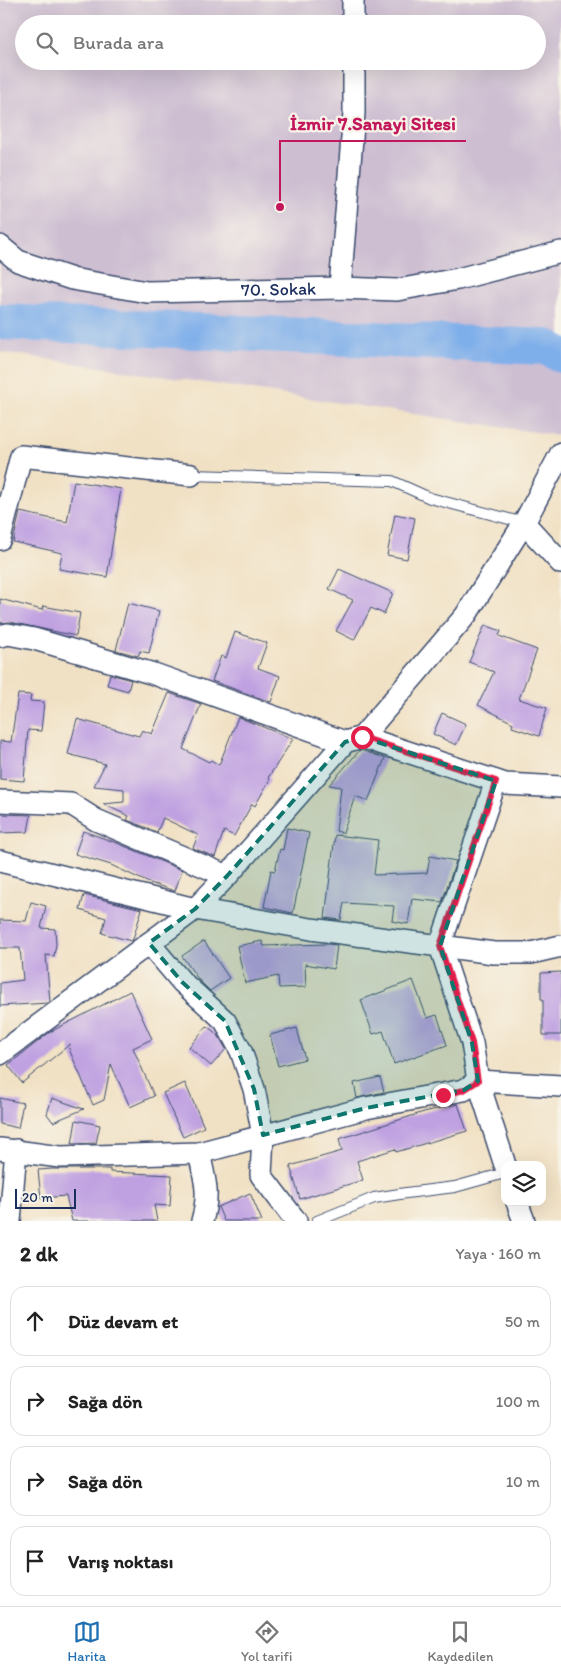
<!DOCTYPE html>
<html lang="tr">
<head>
<meta charset="utf-8">
<style>
	:root { --surface:#fff; --page:#f6f6f6; --text:#222; --muted:#767676; --line:#e0e0e0; --accent:#1f6fb2 }
	body { margin:0; font-family:Itim,sans-serif; background:var(--page); color:var(--text) }
	.controls { position:absolute; right:15px; bottom:15px; display:grid; overflow:hidden; border-radius:10px; box-shadow:0 5px 20px #0002 }
	.controls button { width:45px; height:45px; display:grid; place-items:center; padding:0; border:0; border-bottom:1px solid var(--line); background:var(--surface); color:var(--text); font:25px sans-serif }
	.scale { position:absolute; left:15px; bottom:12px; width:61px; box-sizing:border-box; padding-left:5px; border:2px solid #1b2f5e; border-top:0; font-size:14px; line-height:18px; white-space:nowrap; color:#1b2f5e; -webkit-text-stroke:4px #f7f3e8; paint-order:stroke }
	.stop { position:absolute; width:15px; height:15px; margin:-11px; border:4px solid #e11d48; border-radius:50%; background:#fff }
	.stop.end { background:#e11d48; border-color:#fff; box-shadow:0 1px 5px #0008 }
	.list { margin:0; padding:0; list-style:none }
	h2 { display:flex; justify-content:space-between; align-items:center; height:65px; margin:0; padding:0 20px; font-size:21px }
	h2 small { font-size:16px; font-weight:400; color:var(--muted) }
	.list li { display:grid; grid-template-columns:32px 1fr auto; gap:15px; align-items:center; box-sizing:border-box; height:70px; margin:0 10px 10px; padding:0 10px; border:1px solid var(--line); border-radius:15px }
	.list b { display:block; font-size:19px; white-space:nowrap }
	.list em { font-size:16px; font-style:normal; color:var(--muted) }
	.icon { flex:none; width:28px; height:28px; fill:none; stroke:currentColor; stroke-width:2; stroke-linecap:round; stroke-linejoin:round }
	.map { position:relative; flex:none; width:561px; height:1221px; overflow:hidden }
	.search { position:absolute; background:var(--surface); box-shadow:0 5px 20px #0002; left:15px; right:15px; top:15px; height:55px; display:flex; align-items:center; gap:12px; box-sizing:border-box; padding:0 18px; border-radius:28px; color:var(--muted); font-size:19px }
	.sheet { height:385px; background:var(--surface) }
	nav { display:flex; justify-content:space-around; align-items:center; box-sizing:border-box; height:70px; border-top:1px solid var(--line); background:var(--surface); font-size:14px; color:var(--muted) }
	nav a { display:grid; justify-items:center; gap:2px }
	nav .on { color:var(--accent) }
	.map>svg:first-child { display:block }
	.industrial { fill:#cdbed2; fill-rule:evenodd }
	.lines { fill:none; stroke-linecap:round; stroke-linejoin:round }
	.river { stroke:#7fafea; stroke-width:36 }
	.building { fill:#bfa1e1 }
	.service-casing { stroke:#3b4a6d; stroke-width:12 }
	.minor-casing { stroke:#3b4a6d; stroke-width:24 }
	.service { stroke:#fff; stroke-width:10 }
	.minor { stroke:#fff; stroke-width:21 }
	.route { stroke:#e11d48; stroke-width:6 }
	.marked { fill:#0f766e; fill-opacity:0.2; stroke:#0f766e; stroke-width:4; stroke-dasharray:10 6; stroke-linejoin:round }
	.labels { text-anchor:middle; stroke-width:4.5; stroke-linejoin:round; paint-order:stroke }
	.street-label { font-size:18px; fill:#1b2f5e; stroke:#f7f3e8 }
	.leader { fill:none; stroke:#c2185b; stroke-width:2 }
	.callout-dot { fill:#c2185b; stroke:#f7f3e8; stroke-width:2 }
	.callout-label { font-size:19px; text-anchor:middle; font-weight:bold; fill:#c2185b; stroke:#f7f3e8; stroke-width:4.5; stroke-linejoin:round; paint-order:stroke }
</style>
</head>
<body>
<div class="map">
<svg width="561" height="1221" viewBox="0 0 561 1221">
	<rect width="100%" height="100%" fill="#f7f3e8"/>
	<filter id="ink" filterUnits="userSpaceOnUse"><feTurbulence type="fractalNoise" baseFrequency=".02" numOctaves="2"/><feDisplacementMap in="SourceGraphic" scale="10" xChannelSelector="R" yChannelSelector="G"/><feConvolveMatrix kernelMatrix="1 2 1 2 8 2 1 2 1" color-interpolation-filters="sRGB"/></filter>
	<filter id="wash" filterUnits="userSpaceOnUse"><feTurbulence type="fractalNoise" baseFrequency=".0096" numOctaves="4" result="noise"/><feDisplacementMap in="SourceGraphic" scale="20" xChannelSelector="R" yChannelSelector="G"/><feGaussianBlur stdDeviation="1.12" result="paint"/><feColorMatrix in="noise" values="0 0 0 0 0 0 0 0 0 0 0 0 0 0 0 0 0 1.4 0 .05"/><feComposite in="paint" operator="in"/></filter>
	<g filter="url(#wash)">
		<rect width="100%" height="100%" fill="#f1e1c4"/>
		<!-- industrial -->
		<path class="industrial" d="M0 0H561V436L0 352ZM24 24H537V61H24Z"/>
		<g class="lines">
			<!-- river -->
			<path class="river" d="M0 322 546 347 561 355"/>
		</g>
		<g id="blocks">
			<!-- building -->
			<path class="building" d="M74 481 121 489 107 577 59 569 62 553 13 542 20 512 67 522Z
				M395 514 415 518 407 559 387 555Z
				M339 569 393 593 384 614 371 608 354 640 336 631 353 600 329 589Z
				M0 599 42 610 43 606 80 613 76 636 10 622 0 623Z
				M128 603 159 611 149 653 140 651 138 656 116 650Z
				M485 625 501 631 499 636 537 650 519 699 547 708 539 736 512 727 513 723 478 705 494 672 469 662Z
				M235 632 267 643 258 668 280 676 271 702 212 681 221 656 226 658Z
				M110 674 131 680 128 691 107 685Z
				M169 693 201 704 183 749 209 762 211 760 219 765 238 717 293 739 268 778 270 779 255 806 252 804 234 836 224 831 215 857 193 848 198 835 163 818 157 832 127 820 129 816 103 804 124 802V789L94 786 105 764 68 754 77 719 139 736 142 730 152 734Z
				M18 694 31 695 30 701 44 702 41 731 28 730 24 781 0 779V741L11 742Z
				M442 713 466 724 456 745 433 734Z
				M360 750 385 758 368 801 355 796 343 833 336 831 341 787 329 785Z
				M0 814 31 815 28 832 0 833Z
				M287 828 309 833 293 913 264 907 271 870 275 871 280 849 283 850Z
				M83 831 117 843 182 870 175 891 147 882 111 865 75 854Z
				M335 835 378 840 374 875 427 873 430 856 456 861 442 902 412 899 408 924 392 921 394 906 344 903 341 920 325 918Z
				M84 895 142 909 133 939 131 941 102 933 106 918 80 910Z
				M31 902 46 906 41 928 55 929 56 944 54 956 46 955 50 1002 48 1003 0 1006V983L23 980 20 948H0V920L26 921Z
				M204 941 229 978 210 991 198 979 182 956Z
				M262 941 264 946 327 944 337 945 334 969 305 964 306 987 279 988 278 976 245 983 237 946Z
				M561 972V1035H543V999H541V973Z
				M413 980 427 1018 437 1015 447 1045 394 1064 383 1031 373 1034 361 1000Z
				M130 991 152 1039 133 1048 154 1096 130 1107 111 1064 104 1100 93 1105 69 1049 70 1044 22 1083 8 1065 50 1032Z
				M207 1026 218 1035 226 1049 211 1066 189 1047Z
				M297 1028 305 1059 278 1066 270 1035Z
				M380 1077 384 1092 357 1098 354 1083Z
				M185 1083 204 1127 183 1137 163 1093Z
				M0 1098 23 1103 18 1128 0 1124Z
				M52 1098 84 1109 53 1122 47 1114Z
				M458 1104 467 1131 396 1152 395 1149 357 1161 363 1180 300 1199 290 1166 342 1151 339 1139 424 1112Z
				M76 1120 100 1125 96 1143 72 1144Z
				M53 1169H110V1172L172 1175 170 1206 154 1205 157 1221H72L66 1196 41 1198 38 1170Z
				M250 1193 262 1221H224L218 1207Z"/>
		</g>
	</g>
	<g filter="url(#ink)">
		<use href="#blocks" fill-opacity="0" stroke="#3b4a6d" stroke-width="1"/>
		<g class="lines">
			<defs>
				<path id="service" d="M191 475 392 481 430 498 524 523
					M317 1221 374 1198 406 1193 455 1187 505 1173"/>
				<g id="minor">
					<path d="M353 0V24"/>
					<path id="s1" d="M0 246 18 261 72 279 147 292 340 288 397 290 458 279 561 252"/>
					<path d="M340 288 354 113V61"/>
					<path d="M524 523 561 563"/>
					<path d="M0 539 21 456 191 475"/>
					<path d="M0 636 8 634 34 639 154 674 345 742"/>
					<path d="M362 737 505 784 561 787"/>
					<path d="M0 801 71 804 96 820 227 876"/>
					<path d="M0 861 195 909 311 929 494 953H531L561 946"/>
					<path d="M149 943 182 982 225 1021 241 1051 254 1089 263 1135 261 1175 296 1221"/>
					<path d="M0 1054 195 909 227 876 345 742 362 737 466 615 524 523 561 453"/>
					<path d="M0 1149 60 1157 199 1153 366 1108 464 1090 478 1081 472 1043 440 946 496 781"/>
					<path d="M199 1153C205 1180 210 1193 202 1221"/>
					<path d="M505 1165 478 1081 561 1086"/>
					<path d="M517 1202 524 1221"/>
					<path d="M10 1221 16 1150"/>
				</g>
			</defs>
			<!-- service casing -->
			<use href="#service" class="service-casing"/>
			<!-- minor casing -->
			<use href="#minor" class="minor-casing"/>
			<!-- service -->
			<use href="#service" class="service"/>
			<!-- minor -->
			<use href="#minor" class="minor"/>
		</g>
	</g>
	<g class="lines" filter="url(#ink)">
		<!-- route -->
		<path class="route" d="M362 737 496 781 440 946 472 1043 478 1081 464 1090 443 1095"/>
	</g>
	<!-- marked area -->
	<path class="marked" d="M362 737 496 781 440 946 472 1043 478 1081 464 1090 366 1108 263 1135 254 1089 225 1021 182 982 149 943 195 909 227 876 345 742Z"/>
	<g class="labels">
		<!-- street labels -->
		<g class="street-label">
			<text dy="6" stroke="none"><textPath href="#s1" startOffset="288">70. Sokak</textPath></text>
		</g>
	</g>
	<!-- callouts -->
	<path class="leader" d="M280 207L280 141H466"/>
	<circle class="callout-dot" cx="280" cy="207" r="5"/>
	<g class="callout-label">
		<text x="373" y="130">İzmir 7.Sanayi Sitesi</text>
	</g>
</svg>
<div class="controls">
<button><svg class="icon" aria-label="layers" viewBox="0 0 24 24"><path d="M12 4l9 5-9 5-9-5zM3 14l9 5 9-5"/></svg></button>
</div>
<div class="scale">20 m</div>
<div class="stop" style="left:362px;top:737px"></div>
<div class="stop end" style="left:443px;top:1095px"></div>
<div class="search"><svg class="icon" aria-label="search" viewBox="0 0 24 24"><circle cx="10" cy="10" r="6"/><path d="M15 15l6 6"/></svg>Burada ara</div>
</div>
<section class="sheet">
<h2>2 dk<small>Yaya · 160 m</small></h2>
<ul class="list">
<li><svg class="icon" aria-label="ahead" viewBox="0 0 24 24"><path d="M12 20V5M6 11l6-6 6 6"/></svg><div><b>Düz devam et</b></div><em>50 m</em></li>
<li><svg class="icon" aria-label="right" viewBox="0 0 24 24"><path d="M7 20v-9h11M14 6l5 5-5 5"/></svg><div><b>Sağa dön</b></div><em>100 m</em></li>
<li><svg class="icon" aria-label="right" viewBox="0 0 24 24"><path d="M7 20v-9h11M14 6l5 5-5 5"/></svg><div><b>Sağa dön</b></div><em>10 m</em></li>
<li><svg class="icon" aria-label="arrive" viewBox="0 0 24 24"><path d="M6 21V4h12l-3 4 3 4H6"/></svg><div><b>Varış noktası</b></div></li>
</ul>
</section>
<nav>
<a class="on"><svg class="icon" aria-label="map" viewBox="0 0 24 24"><path d="M3 6l6-2 6 2 6-2v14l-6 2-6-2-6 2zM9 4v14M15 6v14"/></svg>Harita</a>
<a><svg class="icon" aria-label="directions" viewBox="0 0 24 24"><path d="M12 3l9 9-9 9-9-9zM9 14v-3h6M13 9l2 2-2 2"/></svg>Yol tarifi</a>
<a><svg class="icon" aria-label="saved" viewBox="0 0 24 24"><path d="M7 4h10v16l-5-4-5 4z"/></svg>Kaydedilen</a>
</nav>
</body>
</html>
